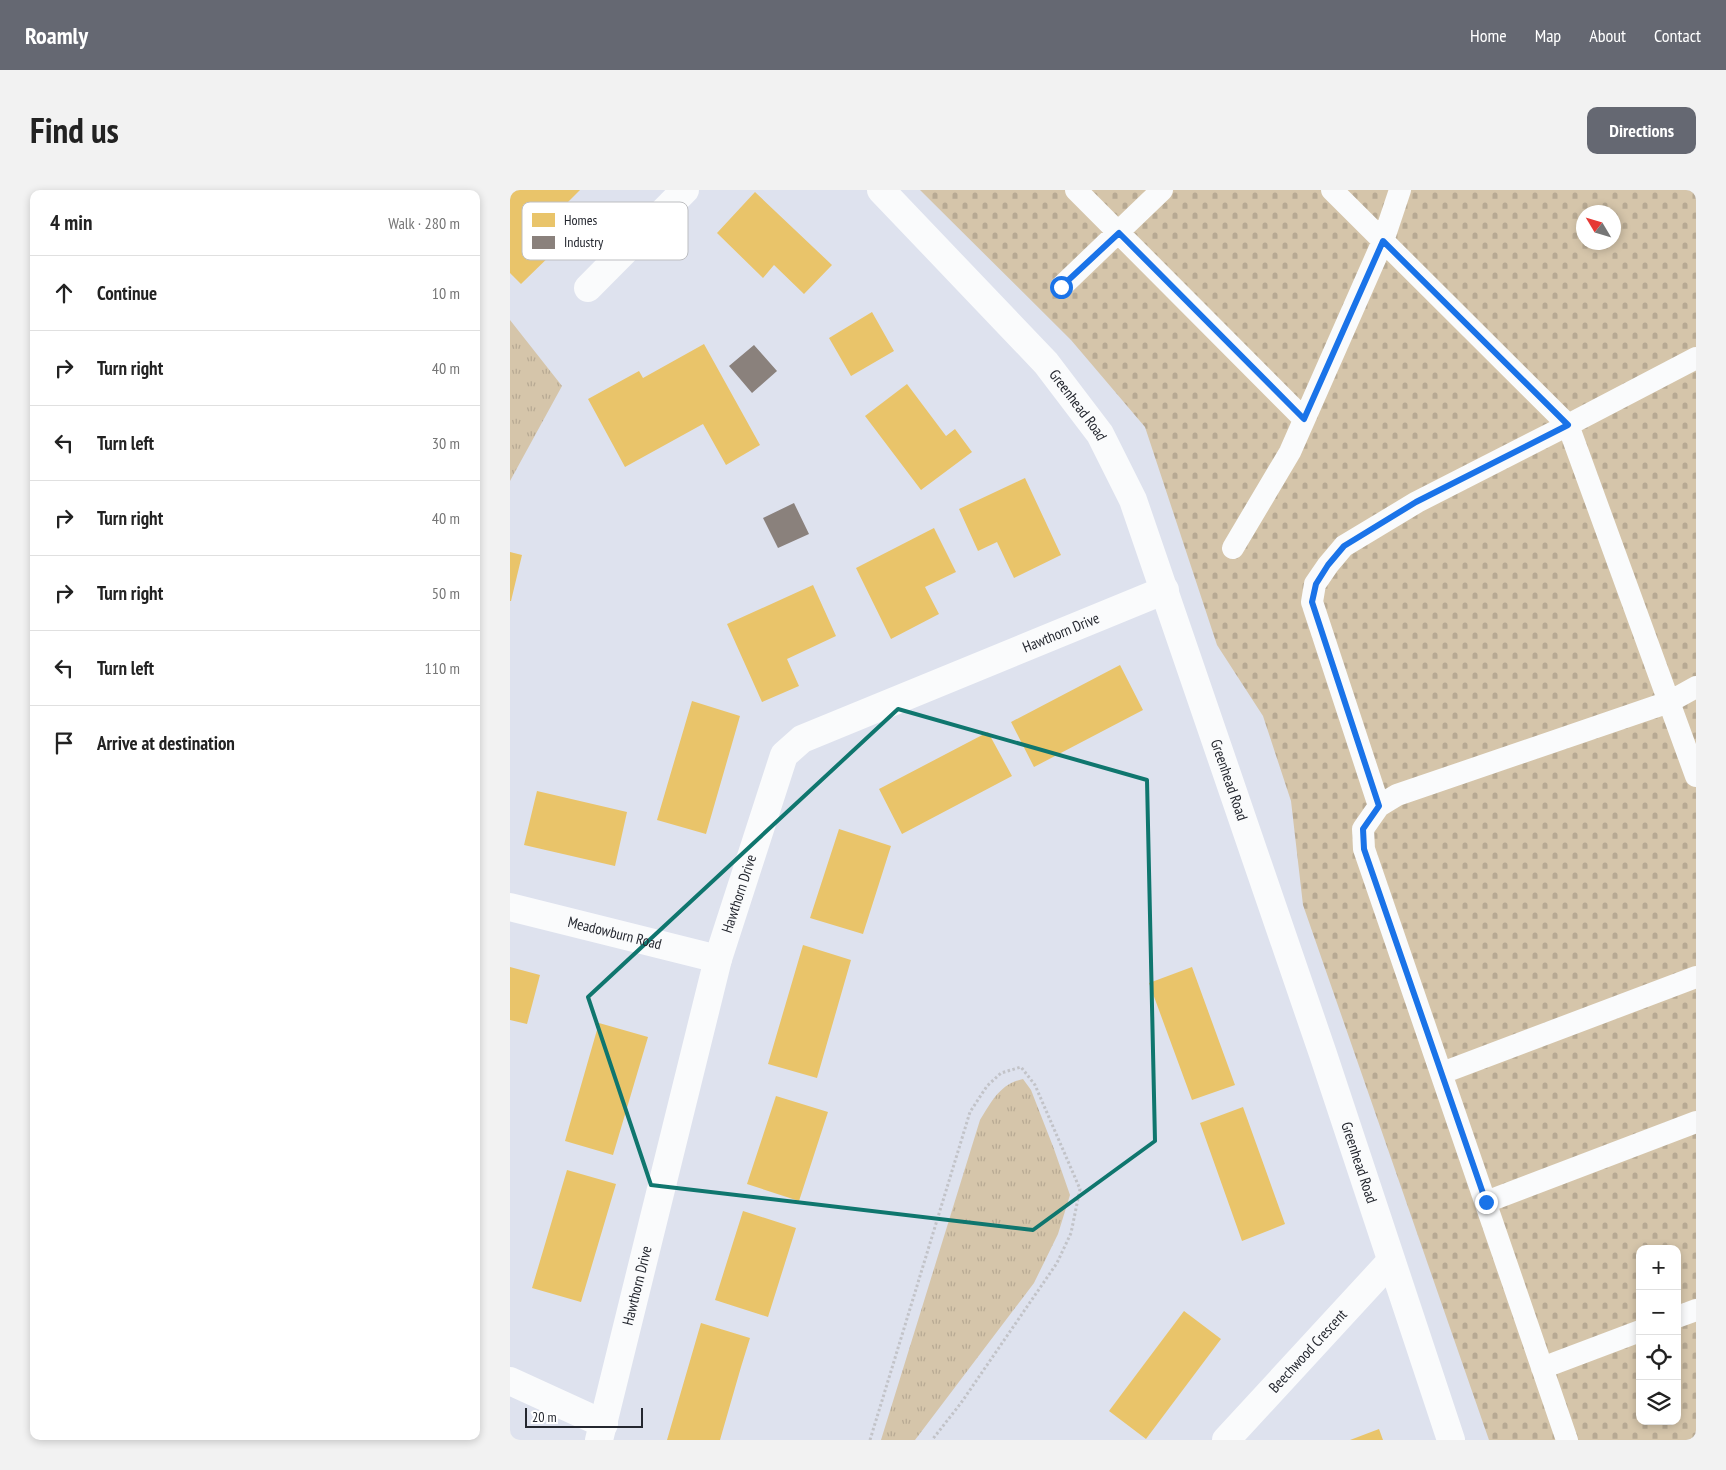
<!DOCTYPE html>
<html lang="en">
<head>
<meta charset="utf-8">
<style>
	:root { --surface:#fff; --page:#f2f2f2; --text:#222; --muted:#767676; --line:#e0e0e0; --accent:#656872 }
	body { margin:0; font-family:"PT Sans Narrow",sans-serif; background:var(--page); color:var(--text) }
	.controls { position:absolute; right:15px; bottom:15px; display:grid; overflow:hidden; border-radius:10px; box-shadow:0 2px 8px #0003 }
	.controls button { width:45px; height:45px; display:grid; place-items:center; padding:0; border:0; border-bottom:1px solid var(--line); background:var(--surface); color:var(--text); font:25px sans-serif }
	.compass { position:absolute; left:1066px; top:15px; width:45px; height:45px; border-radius:50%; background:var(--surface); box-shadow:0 2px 8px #0003; rotate:308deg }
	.scale { position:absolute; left:15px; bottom:12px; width:118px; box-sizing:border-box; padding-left:5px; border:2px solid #24272f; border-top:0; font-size:14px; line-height:18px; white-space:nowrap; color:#24272f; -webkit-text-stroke:4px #fff; paint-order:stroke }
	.stop { position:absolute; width:15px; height:15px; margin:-11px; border:4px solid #1a73e8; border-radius:50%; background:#fff }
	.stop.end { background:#1a73e8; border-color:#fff; box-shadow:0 1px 5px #0008 }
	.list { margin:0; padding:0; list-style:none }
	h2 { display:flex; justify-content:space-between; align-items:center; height:65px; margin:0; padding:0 20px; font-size:21px }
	h2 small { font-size:16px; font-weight:400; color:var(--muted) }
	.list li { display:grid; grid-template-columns:32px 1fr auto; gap:15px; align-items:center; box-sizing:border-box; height:75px; padding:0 20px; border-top:1px solid var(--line) }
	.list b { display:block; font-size:19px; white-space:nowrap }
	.list em { font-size:16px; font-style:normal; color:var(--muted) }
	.icon { flex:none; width:28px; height:28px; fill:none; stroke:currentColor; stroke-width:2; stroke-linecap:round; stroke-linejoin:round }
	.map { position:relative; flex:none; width:1186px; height:1250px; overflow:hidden; border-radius:10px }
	header { display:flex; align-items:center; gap:30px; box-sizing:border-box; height:70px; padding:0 25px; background:var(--accent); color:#fff }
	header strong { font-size:24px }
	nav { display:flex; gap:28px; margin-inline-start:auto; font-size:18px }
	.intro { display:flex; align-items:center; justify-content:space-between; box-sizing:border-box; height:120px; padding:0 30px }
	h1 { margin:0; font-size:35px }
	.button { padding:12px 22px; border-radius:10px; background:var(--accent); color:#fff; font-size:18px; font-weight:700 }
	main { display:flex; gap:30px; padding:0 30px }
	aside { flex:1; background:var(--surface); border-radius:10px; box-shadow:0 2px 8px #0003 }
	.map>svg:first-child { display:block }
	.grass { fill:url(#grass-tufts) }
	.cemetery { fill:url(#cemetery-stones); fill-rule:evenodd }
	.homes { fill:#e9c46a }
	.industry { fill:#8a817c }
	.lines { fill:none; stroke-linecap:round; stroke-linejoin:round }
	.path { stroke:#c2c3c8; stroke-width:3; stroke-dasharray:2.5 2.5; stroke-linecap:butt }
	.lane { stroke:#fafbfc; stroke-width:22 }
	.street { stroke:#fafbfc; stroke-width:28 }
	.secondary { stroke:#fafbfc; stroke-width:28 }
	.route { stroke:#1a73e8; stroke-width:6 }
	.marked { fill:none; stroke:#0f766e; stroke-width:4; stroke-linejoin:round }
	.labels { text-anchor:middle; stroke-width:5; stroke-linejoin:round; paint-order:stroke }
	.street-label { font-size:15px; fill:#24272f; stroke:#fff }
	.key { fill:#fff; stroke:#bdbec1; stroke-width:1 }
	.key-label { font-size:14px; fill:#24272f }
</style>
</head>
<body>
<header>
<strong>Roamly</strong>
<nav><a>Home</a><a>Map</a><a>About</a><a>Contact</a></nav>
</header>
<div class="intro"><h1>Find us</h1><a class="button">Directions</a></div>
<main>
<aside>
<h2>4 min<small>Walk · 280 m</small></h2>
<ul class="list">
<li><svg class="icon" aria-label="ahead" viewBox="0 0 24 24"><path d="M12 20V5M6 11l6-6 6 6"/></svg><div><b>Continue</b></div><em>10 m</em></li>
<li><svg class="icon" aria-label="right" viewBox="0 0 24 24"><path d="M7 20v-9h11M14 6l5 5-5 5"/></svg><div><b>Turn right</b></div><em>40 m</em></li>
<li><svg class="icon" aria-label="left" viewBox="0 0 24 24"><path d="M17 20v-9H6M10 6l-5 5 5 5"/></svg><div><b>Turn left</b></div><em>30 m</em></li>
<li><svg class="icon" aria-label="right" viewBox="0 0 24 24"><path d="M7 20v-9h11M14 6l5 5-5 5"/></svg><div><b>Turn right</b></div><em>40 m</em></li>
<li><svg class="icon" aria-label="right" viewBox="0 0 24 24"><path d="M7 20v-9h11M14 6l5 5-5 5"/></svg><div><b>Turn right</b></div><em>50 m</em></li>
<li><svg class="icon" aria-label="left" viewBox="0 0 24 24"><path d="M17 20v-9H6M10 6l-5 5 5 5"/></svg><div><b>Turn left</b></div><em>110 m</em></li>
<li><svg class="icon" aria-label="arrive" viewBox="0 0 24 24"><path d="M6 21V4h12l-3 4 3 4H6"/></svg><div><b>Arrive at destination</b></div></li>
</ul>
</aside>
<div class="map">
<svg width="1186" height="1250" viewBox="0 0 1186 1250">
	<defs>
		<pattern id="grass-tufts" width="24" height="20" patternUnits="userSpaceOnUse" patternTransform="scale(1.25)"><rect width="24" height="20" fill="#d5c5aa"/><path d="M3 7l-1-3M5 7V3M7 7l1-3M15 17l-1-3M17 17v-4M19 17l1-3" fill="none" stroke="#b7a993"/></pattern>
		<pattern id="cemetery-stones" width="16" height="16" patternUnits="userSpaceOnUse" patternTransform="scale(1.25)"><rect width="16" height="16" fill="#d5c5aa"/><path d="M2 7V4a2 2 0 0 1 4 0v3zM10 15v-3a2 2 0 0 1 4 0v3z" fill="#b7a993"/></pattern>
	</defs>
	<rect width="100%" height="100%" fill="#dee2ee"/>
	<!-- grass -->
	<path class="grass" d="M0 130 52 196 0 291Z
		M513 889 521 900 544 959 560 1005 548 1044 524 1093 405 1250H371L470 930C482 911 490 894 513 889Z"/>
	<!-- cemetery -->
	<path class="cemetery" d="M410 0H1186V1250H979L793 715 781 611 753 526 707 455 635 237 561 150ZM1074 22H1104V52H1074ZM1130 1059H1167V1231H1130Z"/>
	<!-- homes -->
	<path class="homes" d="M0 0H70L31 39 49 57 11 94 0 83Z
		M245 2 322 75 294 104 264 75 253 88 207 43Z
		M362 122 384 161 341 186 319 148Z
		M194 154 250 255 216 275 193 234 115 277 78 209 129 181 133 188Z
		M397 194 436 246 445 239 462 262 411 300 355 226Z
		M515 288 551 365 504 388 487 352 468 361 449 319Z
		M424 338 446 382 415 397 429 424 381 449 346 378Z
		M0 362 12 365 1 411H0Z
		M303 395 326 446 277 469 289 496 252 512 217 434Z
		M610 475 633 520 524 577 501 532Z
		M182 511 230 526 196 644 147 630Z
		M478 542 502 586 392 644 369 599Z
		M27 601 117 622 105 676 14 655Z
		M329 639 381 656 353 744 300 728Z
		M293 755 341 770 307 888 258 874Z
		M0 777 30 785 17 834 0 830Z
		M682 777 725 895 682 910 639 793Z
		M89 833 138 847 103 965 55 951Z
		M266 906 318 922 289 1011 237 994Z
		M733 917 775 1034 732 1051 690 933Z
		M57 980 106 994 71 1112 22 1098Z
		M233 1021 286 1038 258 1127 205 1110Z
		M674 1121 711 1149 636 1249 599 1221Z
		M191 1133 240 1148 231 1177 210 1250H157Z
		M869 1239 873 1250H840Z"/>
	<!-- industry -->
	<path class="industry" d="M244 155 267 181 242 203 219 176Z
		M284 313 299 344 268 358 253 328Z"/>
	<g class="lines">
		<!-- path -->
		<path class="path" d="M360 1250 460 922 477 896 491 883 511 877 525 895 570 999 561 1043 547 1073 451 1213 422 1250"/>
		<!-- lane -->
		<path class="lane" d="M566 0 794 229
			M822 0 1058 235 1186 586
			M551 97 652 0
			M723 358 780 262 873 51 890 0
			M869 616 802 412 805 394 818 375 834 356 907 312 1058 235 1186 168
			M932 883 1186 787
			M976 1012 1186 932
			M1167 1127 1186 1120
			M1032 1178 1130 1141
			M1057 1250 854 659 853 639 869 616 887 605 1159 512 1186 497"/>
		<!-- street -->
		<g class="street">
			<path d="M78 98 175 0"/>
			<path id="s1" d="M0 717 208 769"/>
			<path d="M0 1191 94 1234"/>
			<path id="s2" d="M89 1250 208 769 274 565 292 549 655 400"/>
			<path id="s3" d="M716 1250 881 1071"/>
		</g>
		<!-- secondary -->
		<path class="secondary" id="s4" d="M371 0 536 173 590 244 623 310 813 864 941 1250"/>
	</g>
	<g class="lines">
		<!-- route -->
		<path class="route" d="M551 97 609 43 794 229 873 51 1058 235 906 312 834 356 818 375 806 394 802 412 869 616 853 639 854 659 976 1012"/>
	</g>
	<!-- marked area -->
	<path class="marked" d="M388 519 637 590 645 951 523 1040 141 995 78 807Z"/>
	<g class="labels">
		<!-- street labels -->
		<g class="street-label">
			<text dy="5" stroke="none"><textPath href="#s4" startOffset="292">Greenhead Road</textPath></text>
			<text dy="5" stroke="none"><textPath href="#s2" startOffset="1014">Hawthorn Drive</textPath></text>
			<text dy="5" stroke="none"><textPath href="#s4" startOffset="698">Greenhead Road</textPath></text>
			<text dy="5" stroke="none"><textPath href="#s2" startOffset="564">Hawthorn Drive</textPath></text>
			<text dy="5" stroke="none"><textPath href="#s1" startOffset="108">Meadowburn Road</textPath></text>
			<text dy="5" stroke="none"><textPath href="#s4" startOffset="1102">Greenhead Road</textPath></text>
			<text dy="5" stroke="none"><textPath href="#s2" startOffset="159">Hawthorn Drive</textPath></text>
			<text dy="5" stroke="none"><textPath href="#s3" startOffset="121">Beechwood Crescent</textPath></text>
		</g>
	</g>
	<!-- legend -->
	<rect x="12" y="12" width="166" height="58" rx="8" class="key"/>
	<rect x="22" y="23" width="23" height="14" fill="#e9c46a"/>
	<rect x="22" y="46" width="23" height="13" fill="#8a817c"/>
	<g class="key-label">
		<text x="54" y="35">Homes</text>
		<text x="54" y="57">Industry</text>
	</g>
</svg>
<div class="controls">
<button>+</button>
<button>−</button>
<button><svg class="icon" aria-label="locate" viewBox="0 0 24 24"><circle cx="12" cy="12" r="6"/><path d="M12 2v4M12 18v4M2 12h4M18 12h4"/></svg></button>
<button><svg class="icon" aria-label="layers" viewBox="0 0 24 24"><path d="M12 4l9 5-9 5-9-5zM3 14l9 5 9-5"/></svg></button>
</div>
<svg class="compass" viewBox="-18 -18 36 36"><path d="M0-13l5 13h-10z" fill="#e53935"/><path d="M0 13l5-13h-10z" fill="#767676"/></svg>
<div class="scale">20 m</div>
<div class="stop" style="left:551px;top:97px"></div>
<div class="stop end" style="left:976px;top:1012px"></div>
</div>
</main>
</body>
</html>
